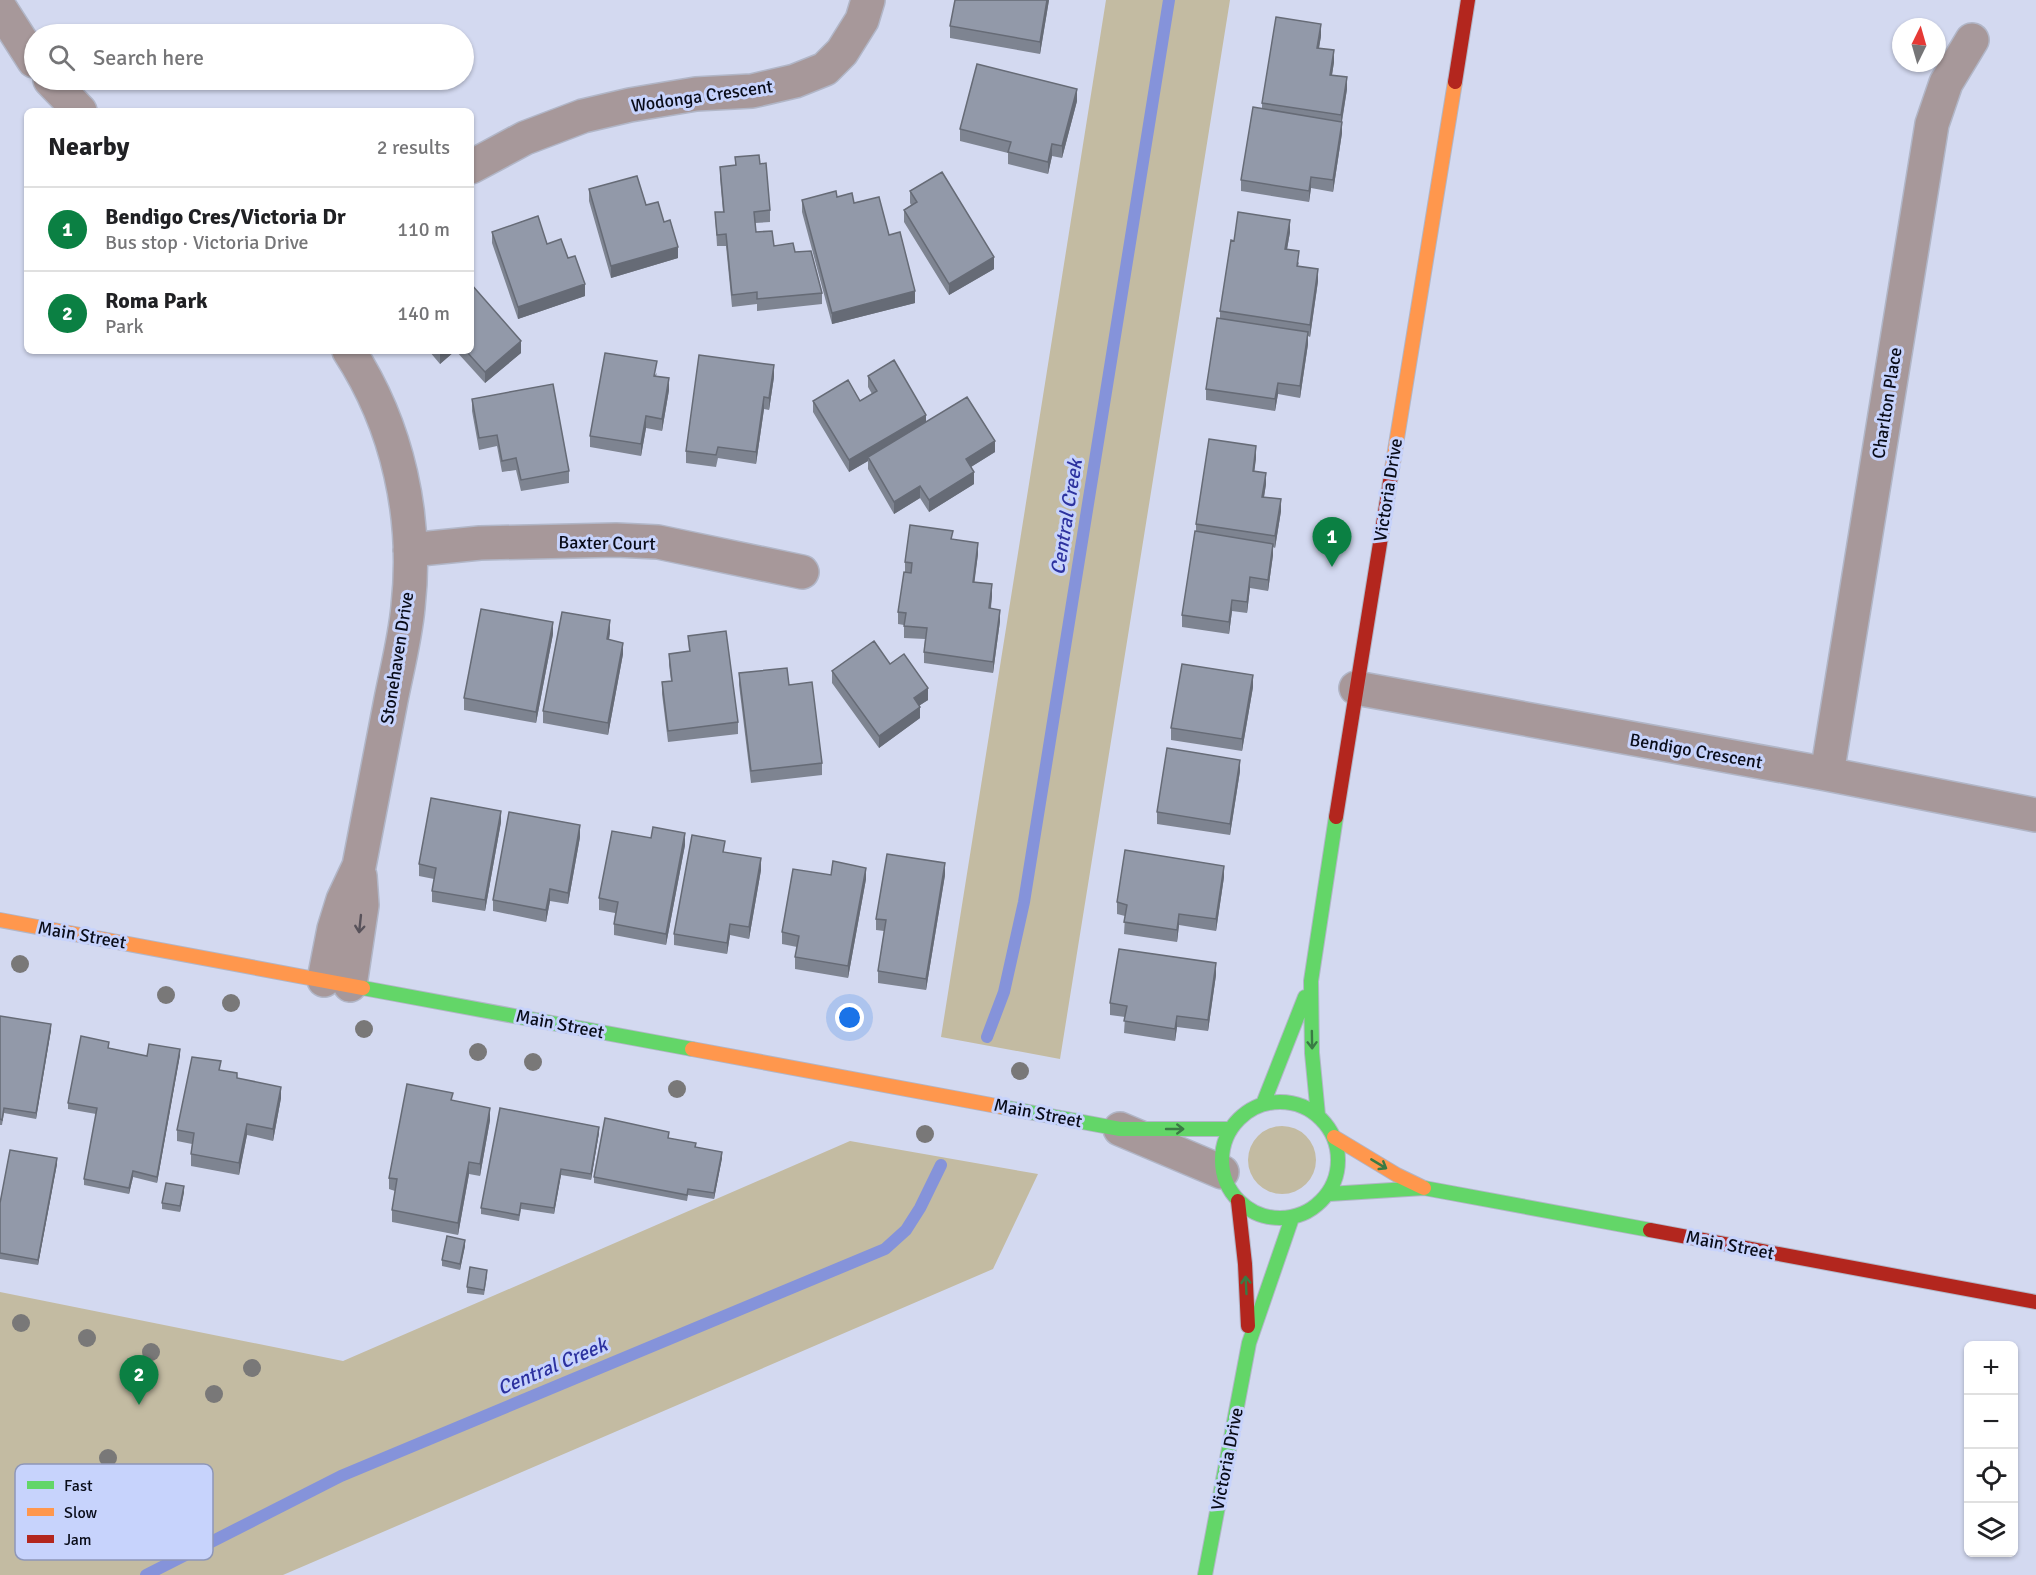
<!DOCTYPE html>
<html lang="en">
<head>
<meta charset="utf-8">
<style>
	:root { --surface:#fff; --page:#f6f6f6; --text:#202124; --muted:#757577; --line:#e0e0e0; --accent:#0b8043 }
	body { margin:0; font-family:Signika,sans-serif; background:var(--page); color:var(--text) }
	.controls { position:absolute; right:18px; bottom:18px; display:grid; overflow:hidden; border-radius:9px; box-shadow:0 2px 4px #0004 }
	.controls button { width:54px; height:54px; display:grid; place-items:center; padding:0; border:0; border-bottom:2px solid var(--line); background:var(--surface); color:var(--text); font:30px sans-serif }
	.compass { position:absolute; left:1892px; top:18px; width:54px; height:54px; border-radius:50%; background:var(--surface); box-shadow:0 2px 4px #0004; rotate:5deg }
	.you { position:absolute; left:850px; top:1018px; width:21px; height:21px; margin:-15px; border:4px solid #fff; border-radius:50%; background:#1a73e8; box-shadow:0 0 0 9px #1a73e833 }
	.badge { display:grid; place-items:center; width:39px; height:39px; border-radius:50%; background:var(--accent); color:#fff; font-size:20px; font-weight:700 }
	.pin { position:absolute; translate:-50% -50px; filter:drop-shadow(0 2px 3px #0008) }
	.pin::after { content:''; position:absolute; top:32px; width:21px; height:18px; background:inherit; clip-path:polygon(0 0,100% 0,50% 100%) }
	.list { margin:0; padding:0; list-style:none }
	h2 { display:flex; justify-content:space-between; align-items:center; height:78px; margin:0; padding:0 24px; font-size:26px }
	h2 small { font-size:20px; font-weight:400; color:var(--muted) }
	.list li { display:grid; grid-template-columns:39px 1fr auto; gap:18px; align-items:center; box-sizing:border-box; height:84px; padding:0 24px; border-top:2px solid var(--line) }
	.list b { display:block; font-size:22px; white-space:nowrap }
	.list p { margin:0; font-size:20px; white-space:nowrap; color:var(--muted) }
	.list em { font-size:20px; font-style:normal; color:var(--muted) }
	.icon { flex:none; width:33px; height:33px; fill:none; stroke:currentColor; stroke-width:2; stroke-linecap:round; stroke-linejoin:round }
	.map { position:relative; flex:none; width:2036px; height:1575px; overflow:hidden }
	.search { position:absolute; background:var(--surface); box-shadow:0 2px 4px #0004; left:24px; top:24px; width:450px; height:66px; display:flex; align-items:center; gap:15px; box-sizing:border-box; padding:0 21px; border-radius:33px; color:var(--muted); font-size:22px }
	.panel { position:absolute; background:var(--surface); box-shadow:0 2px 4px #0004; left:24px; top:108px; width:450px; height:246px; border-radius:9px }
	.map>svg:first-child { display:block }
	.green { fill:#c3bba2 }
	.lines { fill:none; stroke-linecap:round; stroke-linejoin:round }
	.stream { stroke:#8593da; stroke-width:12 }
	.street-casing { stroke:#b1b6c7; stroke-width:36 }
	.fast-casing { stroke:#b1b6c7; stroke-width:16 }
	.slow-casing { stroke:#b1b6c7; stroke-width:16 }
	.jam-casing { stroke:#b1b6c7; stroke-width:16 }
	.street { stroke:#a7989a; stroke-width:33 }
	.fast { stroke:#63d668; stroke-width:14 }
	.slow { stroke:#ff974d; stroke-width:14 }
	.jam { stroke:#b3261e; stroke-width:14 }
	.tree { fill:#797878 }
	.wall { fill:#7e8491 }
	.shaded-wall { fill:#666b76 }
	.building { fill:#9299a9; stroke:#666b76; stroke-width:1.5 }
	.oneway { stroke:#58525a }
	.oneway2 { stroke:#3a7b44 }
	.labels { text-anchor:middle; stroke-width:6; stroke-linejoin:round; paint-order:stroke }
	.street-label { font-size:18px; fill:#090c19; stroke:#c7d3fc }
	.water-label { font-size:20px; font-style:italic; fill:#2d329f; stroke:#c7d3fc }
	.key { fill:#c7d3fc; stroke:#8e97b8; stroke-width:1.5 }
	.key-label { font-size:16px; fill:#090c19 }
</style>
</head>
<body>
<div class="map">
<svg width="2036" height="1575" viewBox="0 0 2036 1575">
	<rect width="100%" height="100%" fill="#d3d9f0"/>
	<!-- green -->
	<path class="green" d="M1106 0H1230L1060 1059 941 1037Z
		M1248 1160a34 34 0 1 1 68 0a34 34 0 1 1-68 0Z
		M850 1141 1038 1174 993 1269 283 1575H0V1292L343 1361Z"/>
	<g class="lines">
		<!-- stream -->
		<path class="stream" d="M987 1037 1004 992 1024 902 1169 0
			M146 1575 341 1476 885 1249 906 1230 920 1208 941 1165"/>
		<defs>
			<path id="street" d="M0 8 34 61
				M50 80 80 111
				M471 167 525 138 583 116 630 105 696 94 752 91 795 81 825 69 842 52 862 20 868 0
				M410 550 480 543 616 540 658 542 802 572
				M1356 688 1827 774 2036 815
				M1827 774 1932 124 1946 83 1972 40
				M324 980 334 929 343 900 359 866C369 812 380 759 390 705 396 673 405 640 408 607 418 518 398 426 349 351
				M350 985 362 905 360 876
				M1120 1129 1222 1172"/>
			<path id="fast" d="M363 988 692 1049
				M1222 1160a58 58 0 1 1 116 0a58 58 0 1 1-116 0Z
				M1263 1104 1305 997
				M1002 1107 1120 1129H1230
				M1318 1115 1312 1053 1311 981 1336 817
				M1329 1194 1424 1188 1650 1230
				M1205 1575 1249 1343 1292 1218"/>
			<path id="slow" d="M1391 475 1455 82
				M0 920 363 988
				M692 1049 1002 1107
				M1334 1137 1397 1175 1424 1188"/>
			<path id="jam" d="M1455 82 1468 0
				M1336 817 1391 475
				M1238 1201 1245 1264 1248 1326
				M1650 1230 2036 1302"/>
		</defs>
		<!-- street casing -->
		<use href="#street" class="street-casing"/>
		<!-- fast casing -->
		<use href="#fast" class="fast-casing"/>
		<!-- slow casing -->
		<use href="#slow" class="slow-casing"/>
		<!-- jam casing -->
		<use href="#jam" class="jam-casing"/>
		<!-- street -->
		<use href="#street" class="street"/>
		<!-- fast -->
		<use href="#fast" class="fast"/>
		<!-- slow -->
		<use href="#slow" class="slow"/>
		<!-- jam -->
		<use href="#jam" class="jam"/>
	</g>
	<!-- trees -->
	<g class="tree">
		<circle cx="20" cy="964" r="9"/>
		<circle cx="166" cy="995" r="9"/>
		<circle cx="231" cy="1003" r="9"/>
		<circle cx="364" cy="1029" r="9"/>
		<circle cx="478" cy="1052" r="9"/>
		<circle cx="533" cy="1062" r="9"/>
		<circle cx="1020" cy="1071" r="9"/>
		<circle cx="677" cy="1089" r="9"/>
		<circle cx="925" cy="1134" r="9"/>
		<circle cx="21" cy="1323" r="9"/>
		<circle cx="87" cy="1338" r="9"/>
		<circle cx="151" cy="1352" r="9"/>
		<circle cx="252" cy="1368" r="9"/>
		<circle cx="214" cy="1394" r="9"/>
		<circle cx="108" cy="1458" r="9"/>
	</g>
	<!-- wall -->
	<path class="wall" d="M1049 0 1040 54 950 38V26Z
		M1321 36 1319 48 1334 62 1332 75 1347 89 1342 122V133L1333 192 1311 188 1309 202 1241 191V180L1262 108V103Z
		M1077 101 1062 158 1052 156 1048 174 1008 164V153L960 141V129Z
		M735 157 760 164 770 210V222L755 223 756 232 774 246 795 252 822 293V304L757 311V304L732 307 726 246H717L715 212H723L720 178V167L735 165Z
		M589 189 646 205 664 222 678 258 611 278 589 201Z
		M910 191 994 269 949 295 904 222V210L911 205 910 203Z
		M837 197 854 203 889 235 915 303 832 324 802 212V200Z
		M492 232 547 244 568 258 585 296 518 319 492 243Z
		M1290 232 1287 249 1299 263 1298 266 1318 281 1310 337 1308 336V344L1300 398 1278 394 1275 411 1206 400V389L1220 318V311L1234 241Z
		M429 351H455L440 364Z
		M456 351H471L521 353 485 383Z
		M657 373 656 376 669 390 662 431 646 428 641 456 590 447V436Z
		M868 376 926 422 995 452 971 467 974 484 929 512 920 498 894 514 868 469V461L849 472 813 412V401H860L872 394 868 387Z
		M774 377 769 410 764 409 756 464 718 458 716 467 686 463V451Z
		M472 399 569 471V483L521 491 516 470 502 472 497 446 479 450 472 411Z
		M1256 458 1254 471 1266 484 1264 497 1281 511 1275 548 1273 547V555L1268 591 1250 588 1247 613 1232 611 1229 634 1182 627V615L1196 531V524Z
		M953 539 978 554 974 582 992 596 991 608 1000 621 993 673 924 663V652L925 639 904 638V625L898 624V612L905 572V562Z
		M610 632 609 640 623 654 608 735 543 723V711Z
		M553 634 536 723 464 710V698Z
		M688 636 738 722V734L668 742 662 694V682L671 681 669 665V654L689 651Z
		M832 671 928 700 920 705V718L879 748 832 683Z
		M739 673 789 685 822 763V775L751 783 739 685Z
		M1253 687 1242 751 1171 740V728Z
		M1240 771 1230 835 1157 824V812Z
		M501 822 485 911 432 902V891L434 879 419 876V864Z
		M580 837 568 904 550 901 546 922 493 911V900Z
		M685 845 666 945 614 935V924L615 913 599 910V898Z
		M725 852 761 870 749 939 730 935 727 954 674 945V934Z
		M831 875 866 879 848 978 795 969V957L797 947 782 944V932Z
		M945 875 926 990 878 983V971L884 931 876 930V919Z
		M1224 877 1216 931 1179 925 1177 942 1124 934 1125 916 1117 914V902Z
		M1216 975 1208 1031 1177 1027 1175 1041 1124 1033 1125 1017 1110 1015V1003Z
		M0 1016 51 1030 36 1119 4 1113 2 1125H0Z
		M109 1048 147 1056 180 1055 157 1183 133 1177 129 1194 84 1185V1179L96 1114 68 1109V1103Z
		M221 1071 281 1098 273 1141 247 1135 239 1175 191 1166V1154L192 1144 177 1141V1130Z
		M453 1101 490 1120 480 1176 469 1174 458 1235 392 1222V1210L395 1191 389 1189V1178Z
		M599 1133 591 1180 561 1175 554 1214 521 1209 519 1221 481 1214V1208Z
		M669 1138 722 1158 714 1199 688 1195 687 1201 594 1183V1177Z
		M57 1164 38 1265 0 1259V1203Z
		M184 1192 180 1212 162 1209V1203Z
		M465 1246 460 1270 442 1266V1260Z
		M487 1276 484 1295 467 1293V1287Z"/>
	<!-- shaded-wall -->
	<path class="shaded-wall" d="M1047 0H1049L1040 54V42Z
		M1321 24V36L1317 59V48Z
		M1334 50V62L1330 87V75Z
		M1347 77V89L1341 126V115Z
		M1077 89V101L1062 158V146Z
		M1342 122V133L1333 192V180Z
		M1052 144V156L1048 174V162Z
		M1311 177V188L1309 202V191Z
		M1290 220V232L1285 261V249Z
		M678 247V258L611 278V266Z
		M994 257V269L949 295V284Z
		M1318 269V281L1310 337V325Z
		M585 284V296L518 319V307Z
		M915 291V303L832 324V313Z
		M1308 332V344L1300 398V386Z
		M521 341V353L485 383V372Z
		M442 351H455L440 364V352Z
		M774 365V377L769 410V398Z
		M669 378V390L662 431V419Z
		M1278 383V394L1275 411V399Z
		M764 397V409L756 464V452Z
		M926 415V426L868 457V461L849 472V460Z
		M646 416V428L641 456V444Z
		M995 441V452L966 470V459Z
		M1256 446V458L1253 483V471Z
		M974 472V484L929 512V500Z
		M1266 473V484L1262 509V497Z
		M920 486V498L894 514V502Z
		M1281 499V511L1275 548V536Z
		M978 543V554L973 594V582Z
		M1273 544V555L1268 591V580Z
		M1250 577V588L1247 613V602Z
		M992 584V596L989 620V608Z
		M1232 600V611L1229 634V622Z
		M1000 610V621L993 673V662Z
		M610 620V632L607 651V639Z
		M553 622V634L536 723V712Z
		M623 643V654L608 735V723Z
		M1253 675V687L1242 751V739Z
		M928 688V700L914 709V698Z
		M920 707V718L879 748V736Z
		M1240 760V771L1230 835V824Z
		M501 811V822L485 911V900Z
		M580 825V837L568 904V893Z
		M685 833V845L666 945V934Z
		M761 858V870L749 939V927Z
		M945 863V875L926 990V979Z
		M1224 866V877L1216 931V919Z
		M866 868V879L848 978V966Z
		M550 889V901L546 922V910Z
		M1179 914V925L1177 942V930Z
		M730 924V935L727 954V943Z
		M1216 963V975L1208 1031V1020Z
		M1177 1016V1027L1175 1041V1029Z
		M51 1024V1030L36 1119V1113Z
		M180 1049V1055L157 1183V1177Z
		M281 1087V1098L273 1141V1129Z
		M490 1108V1120L480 1176V1164Z
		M247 1124V1135L239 1175V1163Z
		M599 1127V1133L591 1180V1174Z
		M722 1152V1158L714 1199V1193Z
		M57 1158V1164L38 1265V1260Z
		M469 1162V1174L458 1235V1223Z
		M561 1169V1175L554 1214V1208Z
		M133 1171V1177L129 1194V1188Z
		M184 1186V1192L180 1212V1206Z
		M465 1240V1246L460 1270V1264Z"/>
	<!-- building -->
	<path class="building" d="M955 0H1047L1040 42 950 26Z
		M1276 17 1321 24 1317 48 1334 50 1330 75 1347 77 1341 115 1262 103Z
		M977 64 1077 89 1062 146 1052 144 1048 162 1008 152 1011 142 960 129Z
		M1253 107 1342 122 1333 180 1311 177 1309 191 1241 180Z
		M759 155 760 164 766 163 770 210 754 212 756 232 772 231 774 246 793 243 795 252 811 251 822 293 757 299V292L732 295 726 234 717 235 715 212H724L720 167 736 165 735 157Z
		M942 172 994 257 949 284 904 210 917 202 910 191Z
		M637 176 646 205 658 202 664 222 670 220 678 247 611 266 589 189Z
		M836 191 837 197 852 193 854 203 879 197 889 235 900 232 915 291 832 313 802 200Z
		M1238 212 1290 220 1285 249 1299 251 1297 266 1318 269 1310 325 1220 311 1231 240 1234 241Z
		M538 216 547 244 561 239 568 258 575 256 585 284 518 307 492 232Z
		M471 284 521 341 485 372 466 351H471Z
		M1217 318 1308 332 1300 386 1278 383 1275 399 1206 389Z
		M605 353 657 361 654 376 669 378 662 419 646 416 641 444 590 436Z
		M699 355 774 365 769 398 764 397 756 452 718 447 716 455 686 451Z
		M894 360 926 415 849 460 813 401 848 380 860 401 877 391 868 376Z
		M553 384 569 471 521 480 516 458 502 461 497 435 479 438 472 399Z
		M967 397 995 441 966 459 974 472 929 500 920 486 894 502 868 457Z
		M1209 439 1256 446 1253 471 1266 473 1262 497 1281 499 1275 536 1196 524Z
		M910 525 953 531 951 539 978 543 973 582 992 584 989 608 1000 610 993 662 924 652 927 628 904 626 906 613 898 612 904 572 911 573 912 563 905 562Z
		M1195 531 1273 544 1268 580 1250 577 1247 602 1232 600 1229 622 1182 615Z
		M481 609 553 622 536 712 464 698Z
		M562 612 610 620 607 639 623 643 608 723 543 711Z
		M726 631 738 722 668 731 662 682 672 681 669 654 690 651 688 636Z
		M874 641 890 664 904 654 928 688 914 698 920 707 879 736 832 671Z
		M1182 664 1253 675 1242 739 1171 728Z
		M787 668 789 685 812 682 822 763 751 771 739 673Z
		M1167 748 1240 760 1230 824 1157 812Z
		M431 798 501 811 485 900 432 891 436 868 419 864Z
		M509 812 580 825 568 893 550 889 546 910 493 900Z
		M653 827 685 833 666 934 614 924 618 902 599 898 612 831 651 838Z
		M692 835 725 841 723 852 761 858 749 927 730 924 727 943 674 934Z
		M1125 850 1224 866 1216 919 1179 914 1177 930 1124 922 1127 905 1117 902Z
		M887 854 945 863 926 979 878 971 886 920 876 919Z
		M833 861 866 868 848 966 795 957 799 936 782 932 793 869 831 875Z
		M1119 949 1216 963 1208 1020 1177 1016 1175 1029 1124 1021 1127 1006 1110 1003Z
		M0 1016 51 1024 36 1113 4 1108 2 1120 0 1119Z
		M81 1036 109 1042 108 1048 147 1056 149 1044 180 1049 157 1177 133 1171 129 1188 84 1179 97 1108 68 1103Z
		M192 1057 221 1061 219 1070 237 1073V1078L281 1087 273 1129 247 1124 239 1163 191 1154 194 1133 177 1130Z
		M407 1084 453 1093 451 1100 490 1108 480 1164 469 1162 458 1223 392 1210 397 1179 389 1178Z
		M500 1108 599 1127 591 1174 561 1169 554 1208 521 1203 519 1215 481 1208Z
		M605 1118 669 1132 668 1138 696 1143 695 1147 722 1152 714 1193 688 1189 687 1195 594 1177Z
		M10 1150 57 1158 38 1260 0 1253V1203Z
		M166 1183 184 1186 180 1206 162 1203Z
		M447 1236 465 1240 460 1264 442 1260Z
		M470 1267 487 1270 484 1290 467 1287Z"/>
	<!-- one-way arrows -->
	<defs><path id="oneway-shaft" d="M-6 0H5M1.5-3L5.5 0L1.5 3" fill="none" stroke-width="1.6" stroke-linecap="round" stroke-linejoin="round" transform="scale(1.5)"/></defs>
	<use class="oneway" href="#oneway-shaft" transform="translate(360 924) rotate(96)"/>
	<g class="oneway2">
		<use href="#oneway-shaft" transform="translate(1312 1040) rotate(89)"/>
		<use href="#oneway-shaft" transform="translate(1175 1129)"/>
		<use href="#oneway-shaft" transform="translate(1379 1164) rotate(31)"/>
		<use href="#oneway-shaft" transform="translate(1246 1285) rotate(-93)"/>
	</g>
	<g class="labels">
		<!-- street labels -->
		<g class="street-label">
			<text transform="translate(702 96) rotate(-8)" y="6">Wodonga Crescent</text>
			<text transform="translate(1887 403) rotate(-81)" y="6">Charlton Place</text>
			<text transform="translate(1388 490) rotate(-81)" y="6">Victoria Drive</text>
			<text transform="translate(607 543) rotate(1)" y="6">Baxter Court</text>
			<text transform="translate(397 658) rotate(-81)" y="6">Stonehaven Drive</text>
			<text transform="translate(1696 751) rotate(10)" y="6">Bendigo Crescent</text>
			<text transform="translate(82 935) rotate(10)" y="6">Main Street</text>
			<text transform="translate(560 1024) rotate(11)" y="6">Main Street</text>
			<text transform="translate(1038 1113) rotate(11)" y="6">Main Street</text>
			<text transform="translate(1730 1245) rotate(11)" y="6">Main Street</text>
			<text transform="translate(1227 1459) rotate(-79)" y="6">Victoria Drive</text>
		</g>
		<!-- water labels -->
		<g class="water-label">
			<text transform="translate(1066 517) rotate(-81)" y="7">Central Creek</text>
			<text transform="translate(552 1366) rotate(-23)" y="7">Central Creek</text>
		</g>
	</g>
	<!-- legend -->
	<rect x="15" y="1464" width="198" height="96" rx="9" class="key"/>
	<rect x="27" y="1481" width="27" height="8" fill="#63d668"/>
	<rect x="27" y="1508" width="27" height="8" fill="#ff974d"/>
	<rect x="27" y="1535" width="27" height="8" fill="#b3261e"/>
	<g class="key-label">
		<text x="64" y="1491">Fast</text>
		<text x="64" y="1518">Slow</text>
		<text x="64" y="1545">Jam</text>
	</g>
</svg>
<div class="controls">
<button>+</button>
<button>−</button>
<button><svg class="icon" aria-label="locate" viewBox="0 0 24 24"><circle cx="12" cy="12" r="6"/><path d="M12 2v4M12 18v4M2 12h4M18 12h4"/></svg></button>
<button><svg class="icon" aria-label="layers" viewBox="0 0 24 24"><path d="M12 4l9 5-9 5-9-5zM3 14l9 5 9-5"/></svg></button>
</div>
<svg class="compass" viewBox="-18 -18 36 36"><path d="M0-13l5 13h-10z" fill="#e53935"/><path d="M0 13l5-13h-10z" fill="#757577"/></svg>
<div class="you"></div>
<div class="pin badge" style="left:1332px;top:567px">1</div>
<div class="pin badge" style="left:139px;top:1405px">2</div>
<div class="search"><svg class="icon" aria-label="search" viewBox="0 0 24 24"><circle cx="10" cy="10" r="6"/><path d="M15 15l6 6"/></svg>Search here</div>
<section class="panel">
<h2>Nearby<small>2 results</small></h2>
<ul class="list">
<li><span class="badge">1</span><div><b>Bendigo Cres/Victoria Dr</b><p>Bus stop · Victoria Drive</p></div><em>110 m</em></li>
<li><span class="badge">2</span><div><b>Roma Park</b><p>Park</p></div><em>140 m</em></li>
</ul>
</section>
</div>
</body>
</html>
